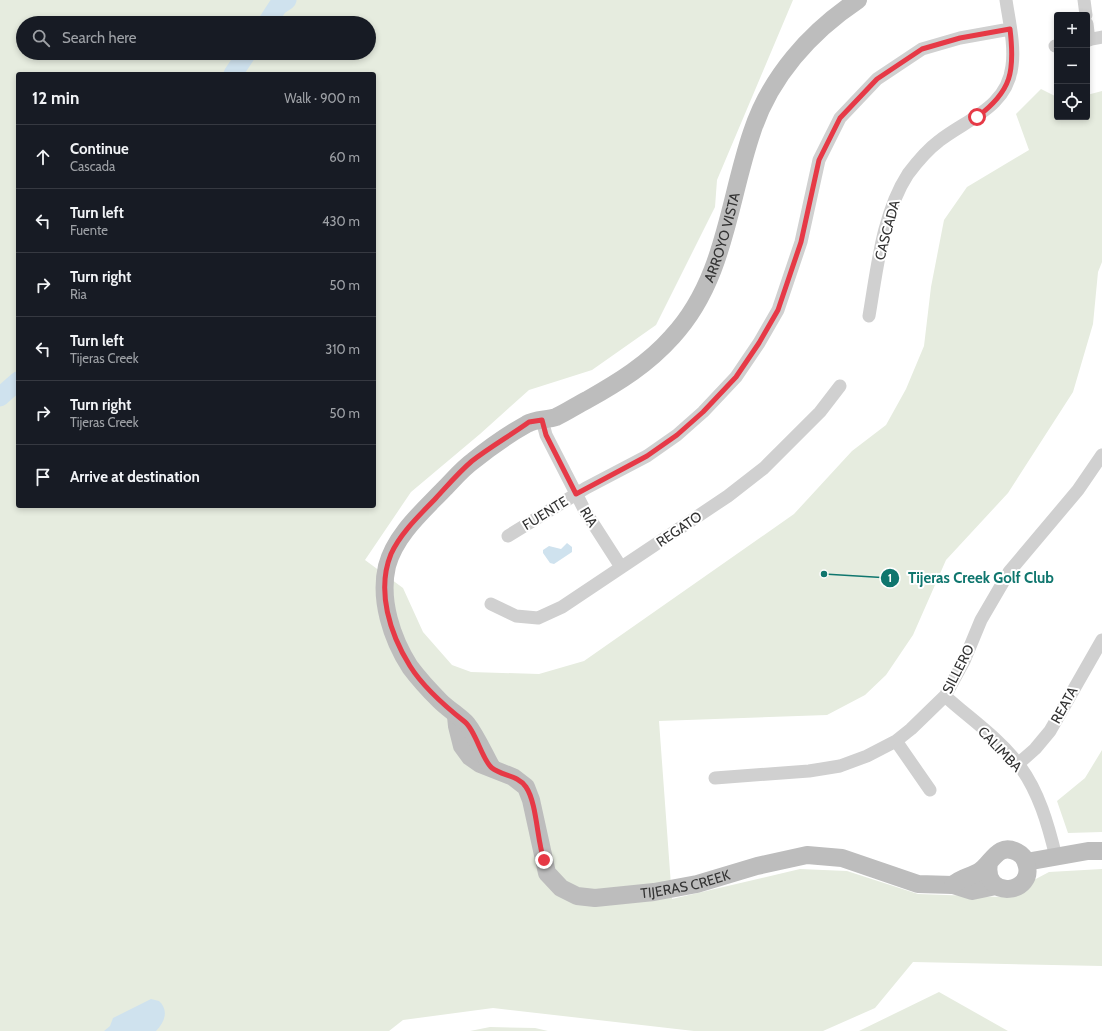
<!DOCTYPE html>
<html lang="en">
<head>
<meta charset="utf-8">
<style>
	:root { --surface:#171b24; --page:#242831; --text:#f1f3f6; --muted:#9ea1a6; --line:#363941 }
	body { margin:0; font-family:Cabin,sans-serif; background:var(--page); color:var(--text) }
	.controls { position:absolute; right:12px; top:12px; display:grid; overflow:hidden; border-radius:4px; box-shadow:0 2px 6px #0003 }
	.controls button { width:36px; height:36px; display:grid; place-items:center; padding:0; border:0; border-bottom:1px solid var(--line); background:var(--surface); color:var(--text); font:20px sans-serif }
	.stop { position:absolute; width:12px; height:12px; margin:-9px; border:3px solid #e63946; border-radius:50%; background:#fff }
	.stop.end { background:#e63946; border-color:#fff; box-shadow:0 1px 4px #0008 }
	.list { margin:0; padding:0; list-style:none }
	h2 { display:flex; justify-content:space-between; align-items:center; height:52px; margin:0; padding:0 16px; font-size:17px }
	h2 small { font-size:13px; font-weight:400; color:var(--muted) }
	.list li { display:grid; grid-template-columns:26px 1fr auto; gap:12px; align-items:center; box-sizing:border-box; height:64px; padding:0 16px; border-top:1px solid var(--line) }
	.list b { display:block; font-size:15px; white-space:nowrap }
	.list p { margin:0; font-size:13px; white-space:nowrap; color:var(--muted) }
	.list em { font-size:13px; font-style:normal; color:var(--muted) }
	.icon { flex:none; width:22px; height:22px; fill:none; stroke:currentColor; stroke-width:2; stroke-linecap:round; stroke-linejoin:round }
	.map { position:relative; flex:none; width:1102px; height:1031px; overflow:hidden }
	.search { position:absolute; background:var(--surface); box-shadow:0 2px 6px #0003; left:16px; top:16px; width:360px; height:44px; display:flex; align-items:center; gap:10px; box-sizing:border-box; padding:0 14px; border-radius:22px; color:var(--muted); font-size:15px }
	.panel { position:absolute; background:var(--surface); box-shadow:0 2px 6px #0003; left:16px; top:72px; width:360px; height:436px; border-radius:4px }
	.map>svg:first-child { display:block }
	.green { fill:#e6ecdf; fill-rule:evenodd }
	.water { fill:#cfe2ee }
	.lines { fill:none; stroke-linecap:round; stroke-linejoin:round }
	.river { stroke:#cfe2ee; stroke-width:19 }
	.street { stroke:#d0d0d0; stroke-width:13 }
	.secondary { stroke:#bdbdbd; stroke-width:18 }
	.route { stroke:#e63946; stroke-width:5 }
	.labels { text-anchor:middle; stroke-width:4; stroke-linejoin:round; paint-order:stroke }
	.street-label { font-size:14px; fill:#333; stroke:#fff }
	.leader { fill:none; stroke:#0f766e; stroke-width:1.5 }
	.callout-dot { fill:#0f766e; stroke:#fff; stroke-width:1.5 }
	.mark-label { font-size:12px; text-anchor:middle; font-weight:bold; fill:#fff }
	.callout-label { font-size:15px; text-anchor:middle; font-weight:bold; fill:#0f766e; stroke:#fff; stroke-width:4; stroke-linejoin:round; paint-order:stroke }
</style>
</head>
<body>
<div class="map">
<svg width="1102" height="1031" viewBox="0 0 1102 1031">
	<rect width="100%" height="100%" fill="#fff"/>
	<!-- green -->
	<path class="green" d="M0 0H793L717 180 715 207 656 325 592 370 529 390 480 434 411 492 365 560 403 588 423 632 452 665 471 672 539 674 584 661 794 514 852 451 886 425 906 389 924 346 931 287 944 220 967 187 1029 150 1016 114 1041 89 1057 97V117H1087V95L1102 91V262L1098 272 1093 324 1073 392 1008 493 946 560 913 635 886 675 865 695 827 715 659 721 672 899 800 869 847 871 918 894 1002 897 1049 872 1102 869V966L913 962 875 1008 823 1031H694L493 1008 403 1020 389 1031H0ZM23 23H369V53H23ZM18 74H374V506H18Z
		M1102 750V832L1068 833 1057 801 1085 778Z
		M939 992 1008 1031H859Z
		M490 1027 535 1028 548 1031H470Z"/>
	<!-- water -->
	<path class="water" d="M567 543 572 547V552L554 564 550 563 543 553V550L549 546 561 549Z
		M151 999 159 1001C169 1010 165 1022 156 1031H104L110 1026 113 1018Z"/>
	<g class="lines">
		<!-- river -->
		<path class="river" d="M267 23 278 6 287 0
			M233 74 247 53
			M0 397 18 381"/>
		<!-- street -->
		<path class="street" d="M1084 0 1086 15
			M1087 24 1089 40
			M1087 40 1102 37
			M1055 46H1057
			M869 316C877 270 882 214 908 174 917 162 927 150 939 141 967 119 1007 108 1012 66 1015 45 1009 21 1006 0
			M542 420 546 435 585 511 621 567
			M508 536 586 488 647 456 677 435 703 412 736 377 759 343 778 310 801 242 819 160 840 118 877 79 922 49 960 38 1010 29
			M491 604 516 616 538 618 562 607 728 496 764 468 820 412 840 386
			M945 696C969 718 999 738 1019 765 1039 792 1048 824 1056 857
			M896 741 930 790
			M1018 764 1035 749 1050 731 1102 640
			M715 778 809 771 840 766 867 756 896 741 911 729 945 696 964 661 981 620 1009 572 1078 490 1102 455"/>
		<!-- secondary -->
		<g class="secondary">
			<path id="s1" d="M456 716 457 726 462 746 470 757 480 764 513 777 526 787 531 800 547 873 561 888 577 896 595 898 654 892 697 884 757 866 807 855 842 858 918 884 953 885 972 891 996 886"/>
			<path id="s2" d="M492 768C484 754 477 737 467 724 462 718 448 709 440 701 430 691 419 679 410 667 392 639 379 600 387 566 395 535 423 511 444 489 453 480 462 469 473 461 489 448 509 434 527 424 535 419 547 420 556 417 567 412 577 405 587 400 619 382 648 364 672 337 725 280 728 202 752 132 770 77 810 32 858 0"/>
			<path d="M1026 862 1088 851H1102"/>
			<path d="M953 885C961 877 971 877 980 871 992 863 998 842 1017 852 1021 854 1025 858 1026 863 1037 894 982 901 989 863"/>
		</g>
	</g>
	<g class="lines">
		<!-- route -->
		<path class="route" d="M544 860C537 841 537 803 526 787 518 775 502 776 492 768 482 760 476 731 465 722 446 707 423 687 410 666 390 634 376 591 391 554 401 532 420 515 436 498 448 485 459 472 472 461 490 447 511 435 529 422L542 420 546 435 576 494 647 456 677 435 703 412 736 377 759 343 778 310 801 242 819 160 840 118 877 79 922 49 960 38 1010 29C1015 71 1012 91 977 117"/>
	</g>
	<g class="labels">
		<!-- street labels -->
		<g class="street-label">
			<text transform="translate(887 230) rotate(-75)" y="5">CASCADA</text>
			<text dy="5" stroke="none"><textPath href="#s2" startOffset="725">ARROYO VISTA</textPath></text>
			<text transform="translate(545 513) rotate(-32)" y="5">FUENTE</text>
			<text transform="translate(589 517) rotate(59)" y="5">RIA</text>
			<text transform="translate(679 529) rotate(-34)" y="5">REGATO</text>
			<text transform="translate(958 669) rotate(-63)" y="5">SILLERO</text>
			<text transform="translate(1064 705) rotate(-61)" y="5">REATA</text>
			<text transform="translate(1000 749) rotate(46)" y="5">CALIMBA</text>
			<text dy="5" stroke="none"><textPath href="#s1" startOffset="345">TIJERAS CREEK</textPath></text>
		</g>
	</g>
	<!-- callouts -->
	<path class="leader" d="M824 574L890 578"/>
	<g class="callout-dot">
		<circle cx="824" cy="574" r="4"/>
		<circle cx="890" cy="578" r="10"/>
	</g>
	<g class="mark-label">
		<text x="890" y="582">1</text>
	</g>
	<g class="callout-label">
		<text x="981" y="583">Tijeras Creek Golf Club</text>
	</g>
</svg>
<div class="controls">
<button>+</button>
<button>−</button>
<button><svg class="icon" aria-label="locate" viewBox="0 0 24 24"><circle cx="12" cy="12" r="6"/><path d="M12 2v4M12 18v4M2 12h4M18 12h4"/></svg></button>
</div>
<div class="stop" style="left:977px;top:117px"></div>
<div class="stop end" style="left:544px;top:860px"></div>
<div class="search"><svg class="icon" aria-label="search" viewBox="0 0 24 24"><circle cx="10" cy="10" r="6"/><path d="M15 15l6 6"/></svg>Search here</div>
<section class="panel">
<h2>12 min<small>Walk · 900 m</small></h2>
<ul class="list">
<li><svg class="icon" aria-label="ahead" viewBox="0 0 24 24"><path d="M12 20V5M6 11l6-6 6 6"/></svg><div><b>Continue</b><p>Cascada</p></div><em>60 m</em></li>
<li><svg class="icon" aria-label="left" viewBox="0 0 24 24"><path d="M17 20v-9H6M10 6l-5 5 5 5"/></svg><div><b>Turn left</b><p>Fuente</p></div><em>430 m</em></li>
<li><svg class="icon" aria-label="right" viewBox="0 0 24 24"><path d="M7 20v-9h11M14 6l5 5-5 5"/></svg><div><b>Turn right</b><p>Ria</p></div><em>50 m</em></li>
<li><svg class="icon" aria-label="left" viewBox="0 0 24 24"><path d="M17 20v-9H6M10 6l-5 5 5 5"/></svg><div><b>Turn left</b><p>Tijeras Creek</p></div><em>310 m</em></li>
<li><svg class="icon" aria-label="right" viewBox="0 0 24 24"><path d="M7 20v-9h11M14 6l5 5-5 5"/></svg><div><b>Turn right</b><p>Tijeras Creek</p></div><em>50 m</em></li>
<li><svg class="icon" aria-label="arrive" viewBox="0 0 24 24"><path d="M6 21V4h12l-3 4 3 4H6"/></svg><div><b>Arrive at destination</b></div></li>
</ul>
</section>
</div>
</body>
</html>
